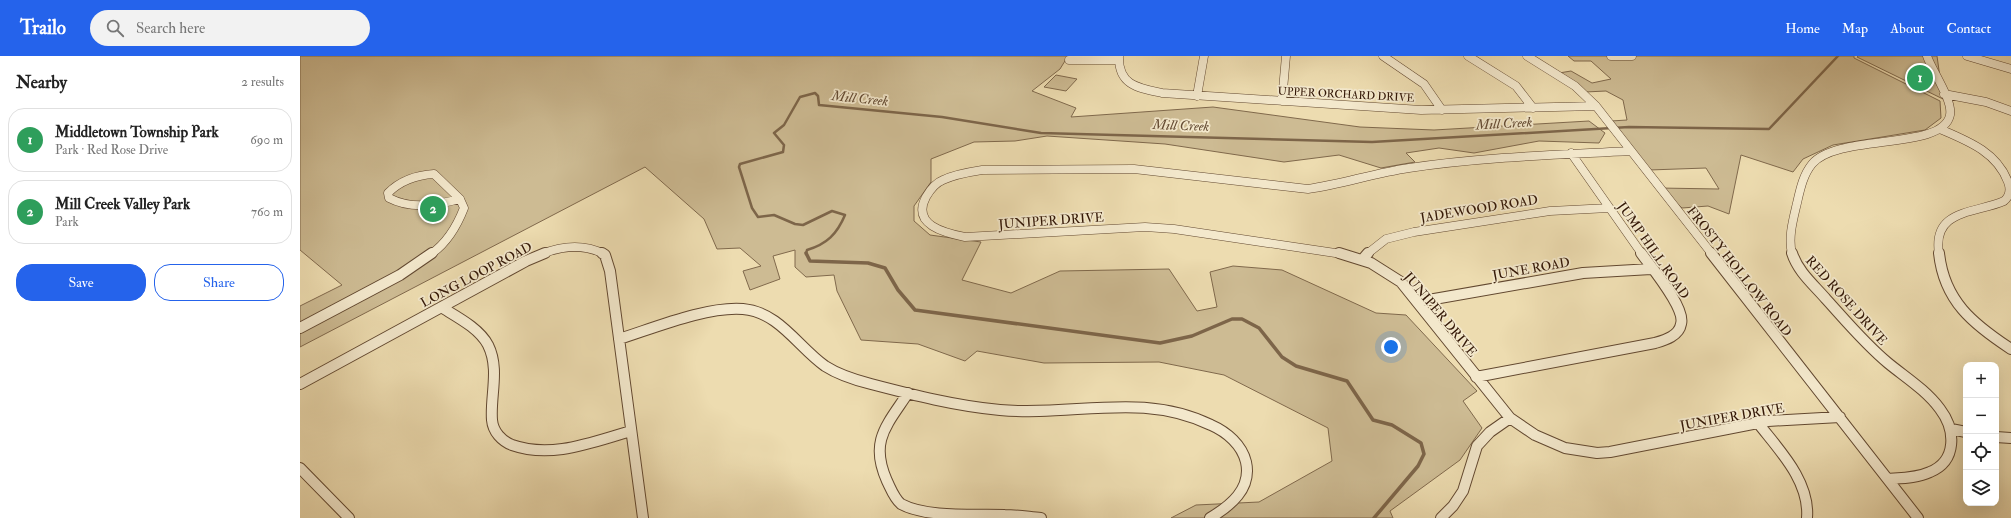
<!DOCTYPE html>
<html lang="en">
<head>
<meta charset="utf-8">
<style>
	:root { --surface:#fff; --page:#f2f2f2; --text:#222; --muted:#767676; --line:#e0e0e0; --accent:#2563eb }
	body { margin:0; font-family:"IM FELL Double Pica",serif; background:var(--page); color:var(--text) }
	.controls { position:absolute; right:12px; bottom:12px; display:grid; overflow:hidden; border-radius:8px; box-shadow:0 4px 16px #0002 }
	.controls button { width:36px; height:36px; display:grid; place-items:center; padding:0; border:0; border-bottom:1px solid var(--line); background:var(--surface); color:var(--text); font:20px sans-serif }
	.you { position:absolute; left:1091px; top:291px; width:14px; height:14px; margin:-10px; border:3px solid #fff; border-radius:50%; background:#1a73e8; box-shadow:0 0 0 6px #1a73e833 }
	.badge { display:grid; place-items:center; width:26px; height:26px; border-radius:50%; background:var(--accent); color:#fff; font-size:13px; font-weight:700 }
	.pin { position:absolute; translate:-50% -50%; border:2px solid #fff; box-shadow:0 1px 4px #0006 }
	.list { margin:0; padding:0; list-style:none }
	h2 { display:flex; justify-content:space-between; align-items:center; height:52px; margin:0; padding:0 16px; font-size:17px }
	h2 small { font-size:13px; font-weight:400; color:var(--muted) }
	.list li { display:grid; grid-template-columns:26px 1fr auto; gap:12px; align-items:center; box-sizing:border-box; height:64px; margin:0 8px 8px; padding:0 8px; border:1px solid var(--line); border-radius:16px }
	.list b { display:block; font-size:15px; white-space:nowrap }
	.list p { margin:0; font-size:13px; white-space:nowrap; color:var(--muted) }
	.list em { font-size:13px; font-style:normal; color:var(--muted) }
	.actions { display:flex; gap:8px; padding:12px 16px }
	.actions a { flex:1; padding:9px 0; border:1px solid var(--accent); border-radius:16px; text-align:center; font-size:14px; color:var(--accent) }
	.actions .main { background:var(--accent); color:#fff }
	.icon { flex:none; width:22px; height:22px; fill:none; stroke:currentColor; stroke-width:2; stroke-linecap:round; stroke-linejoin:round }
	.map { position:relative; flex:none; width:1711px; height:462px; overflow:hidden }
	header { display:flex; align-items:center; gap:24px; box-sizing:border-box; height:56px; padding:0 20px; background:var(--accent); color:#fff }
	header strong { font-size:19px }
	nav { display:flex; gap:22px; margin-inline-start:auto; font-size:14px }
	.search { width:280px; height:36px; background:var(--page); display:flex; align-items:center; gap:10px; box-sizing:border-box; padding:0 14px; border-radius:22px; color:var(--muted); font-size:15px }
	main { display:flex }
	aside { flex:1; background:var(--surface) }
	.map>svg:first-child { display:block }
	.green { fill:#cdbb93; stroke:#80694c }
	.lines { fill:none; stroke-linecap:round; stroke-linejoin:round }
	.stream-far1 { stroke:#7d6549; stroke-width:2.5 }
	.stream { stroke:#7d6549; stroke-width:3.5 }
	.minor-far1-casing { stroke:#624830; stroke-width:9 }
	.minor-casing { stroke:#624830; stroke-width:12 }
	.minor-far1 { stroke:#f3e8cc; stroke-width:8 }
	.minor { stroke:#f3e8cc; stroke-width:10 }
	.labels { text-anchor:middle; stroke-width:3.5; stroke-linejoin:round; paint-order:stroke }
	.far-street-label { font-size:11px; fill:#331706; stroke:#f3e8cc }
	.street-label { font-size:13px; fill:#331706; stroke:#f3e8cc }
	.water-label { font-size:14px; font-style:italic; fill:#644b33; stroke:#f3e8cc }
</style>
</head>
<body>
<header>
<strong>Trailo</strong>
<div class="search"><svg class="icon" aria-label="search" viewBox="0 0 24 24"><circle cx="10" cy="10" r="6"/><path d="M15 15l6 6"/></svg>Search here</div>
<nav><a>Home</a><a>Map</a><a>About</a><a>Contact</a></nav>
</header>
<main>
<aside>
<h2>Nearby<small>2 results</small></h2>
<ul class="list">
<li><span class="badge" style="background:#2e9e5b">1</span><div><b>Middletown Township Park</b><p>Park · Red Rose Drive</p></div><em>690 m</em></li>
<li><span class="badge" style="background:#2e9e5b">2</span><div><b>Mill Creek Valley Park</b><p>Park</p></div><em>760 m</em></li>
</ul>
<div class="actions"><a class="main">Save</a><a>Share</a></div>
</aside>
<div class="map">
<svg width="1711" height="462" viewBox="0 0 1711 462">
	<rect width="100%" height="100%" fill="#eddcb0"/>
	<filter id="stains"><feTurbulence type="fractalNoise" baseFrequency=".005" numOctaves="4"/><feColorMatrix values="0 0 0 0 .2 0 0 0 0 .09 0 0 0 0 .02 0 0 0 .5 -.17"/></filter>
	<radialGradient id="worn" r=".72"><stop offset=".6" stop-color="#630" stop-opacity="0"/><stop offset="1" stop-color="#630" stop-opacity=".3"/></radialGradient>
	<!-- green -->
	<path class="green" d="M0 0H768L760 13 732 35 776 52 771 61 913 51 1060 71 1134 74 1289 65 1305 77 1299 87 1239 85 1174 97 1139 92 1106 97 1115 106 1081 112 1039 99 984 106 865 88 747 80 715 85 674 86 631 103V126L614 150V165L630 179 681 186 662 224 711 237 760 215 869 213 897 255 917 251 910 216 933 210 982 214 1076 257 1106 259 1177 335 1163 345 1182 372 1160 404 1090 455 1093 462H871L896 449 959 446 1032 405 1028 372 924 319 859 306 744 307 677 295 665 305 618 288 561 284 537 235 534 219 506 221 495 211V194L473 200 480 223 450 234 443 215 461 210 440 192 417 193 404 163 345 111 0 291V250L42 229 0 194Z
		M1268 0H1554V2L1640 45 1641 62 1625 74 1533 89 1503 103 1493 116 1441 99 1429 158 1408 150 1382 152 1359 132 1419 133 1406 112 1349 114 1311 65 1327 64 1323 44 1306 35 1285 36 1259 17 1271 15 1292 27 1311 23 1291 5H1274Z
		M1558 0H1637L1643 43 1557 1Z
		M756 19 777 23 766 35 744 31Z"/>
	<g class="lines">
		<!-- stream-far1 -->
		<path class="stream-far1" d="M506 198 507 194C527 188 537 178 545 159L532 155 503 169 495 168 474 159 458 161 452 152 439 111 440 108 483 96 484 89 474 77 484 69 500 41 515 37 518 40 519 49 642 61 741 77 1072 86 1329 71 1469 73 1538 0"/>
		<!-- stream -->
		<path class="stream" d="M506 197 510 205 568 207 585 212 598 234 615 254 860 287 892 280 932 263H942L959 272 982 301 996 310 1047 325 1073 364 1092 369 1121 387 1124 398 1118 410 1074 462"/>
		<defs>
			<path id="minor-far1" d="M819 0C818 29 838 32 862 37L1121 54 1296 50
				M1083 0 1124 28 1142 54
				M1168 0 1216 30 1233 52
				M1227 0 1275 30 1296 50 1412 198
				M1311 0H1332
				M1667 0 1711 13
				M769 4H818
				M1644 38 1686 46 1711 55
				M897 40 904 0
				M982 45 986 0
				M1271 97 1342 198
				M134 118 160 143C136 149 112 154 89 142L88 137C101 124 116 119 134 118Z
				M131 198C147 187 157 170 164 152L160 143
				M242 198C262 190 284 188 304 198
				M1042 198 874 173 845 171 665 181C645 177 611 169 626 141 630 134 635 127 643 124 655 118 669 116 682 114L834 113 1008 133C1042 128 1075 117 1109 112 1182 101 1256 99 1330 95
				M1067 198 1086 183 1114 176 1250 155 1309 152
				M1492 198C1488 181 1493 164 1497 147 1500 134 1503 119 1512 108 1538 77 1643 95 1650 59 1653 44 1632 15 1627 0
				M1639 198C1632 153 1674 158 1704 145 1710 140 1711 134 1708 126 1697 96 1668 85 1640 73"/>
			<path id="minor" d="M302 197 305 199 310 215 343 462
				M1039 197 1071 207 1101 226 1210 362 1235 379 1265 392 1297 397 1310 396 1468 365 1540 361
				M1411 197 1618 462
				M1492 197C1498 216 1514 229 1526 243 1546 265 1565 288 1588 307 1605 321 1626 334 1640 353 1656 374 1657 405 1630 416 1617 422 1602 422 1588 423
				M1639 197C1644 245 1673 268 1711 293
				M1062 204 1068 197
				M1117 246 1283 217 1351 213
				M141 251C157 261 179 272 188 289 200 313 190 340 192 364 193 376 202 385 212 389 252 403 292 386 331 375
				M0 272 100 219 132 197
				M319 283C354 272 407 250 443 253 479 256 498 291 525 310 539 319 555 324 571 328 613 339 656 350 700 354 774 361 841 335 911 369 927 376 942 389 946 406 952 433 930 450 910 462
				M1176 321 1355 287C1365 284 1379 280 1381 268 1386 252 1351 211 1341 197
				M0 328 226 205 245 197
				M608 337C587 369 569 385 587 425 591 433 594 442 601 448 627 462 673 458 705 459 717 459 729 461 741 462
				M1458 367C1479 394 1510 425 1507 462
				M1651 373 1666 376
				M1696 381 1711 382
				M0 412 49 462
				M1141 462 1153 450 1163 435 1177 390 1190 376 1210 362"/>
		</defs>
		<!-- minor-far1 casing -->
		<use href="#minor-far1" class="minor-far1-casing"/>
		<!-- minor casing -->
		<use href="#minor" class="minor-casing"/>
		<!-- minor-far1 -->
		<use href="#minor-far1" class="minor-far1"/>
		<!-- minor -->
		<use href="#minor" class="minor"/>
	</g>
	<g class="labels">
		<!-- far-street labels -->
		<g class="far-street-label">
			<text transform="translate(1046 38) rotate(3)" y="4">UPPER ORCHARD DRIVE</text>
		</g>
		<!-- street labels -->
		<g class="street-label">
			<text transform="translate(1179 152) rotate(-9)" y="5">JADEWOOD ROAD</text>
			<text transform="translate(751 164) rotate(-4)" y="5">JUNIPER DRIVE</text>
			<text transform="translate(1354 194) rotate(55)" y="5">JUMP HILL ROAD</text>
			<text transform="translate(1231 212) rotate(-10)" y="5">JUNE ROAD</text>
			<text transform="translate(1440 215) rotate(52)" y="5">FROSTY HOLLOW ROAD</text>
			<text transform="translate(176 218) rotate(-28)" y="5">LONG LOOP ROAD</text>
			<text transform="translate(1547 244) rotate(48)" y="5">RED ROSE DRIVE</text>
			<text transform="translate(1141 258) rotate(50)" y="5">JUNIPER DRIVE</text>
			<text transform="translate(1432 360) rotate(-10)" y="5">JUNIPER DRIVE</text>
		</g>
		<!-- water labels -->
		<g class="water-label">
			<text transform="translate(560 42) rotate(6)" y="5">Mill Creek</text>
			<text transform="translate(1204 67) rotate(-3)" y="5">Mill Creek</text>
			<text transform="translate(881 69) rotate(2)" y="5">Mill Creek</text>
		</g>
	</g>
	<rect width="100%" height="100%" filter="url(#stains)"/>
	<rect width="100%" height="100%" fill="url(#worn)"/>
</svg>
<div class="controls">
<button>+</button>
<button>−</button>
<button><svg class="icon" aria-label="locate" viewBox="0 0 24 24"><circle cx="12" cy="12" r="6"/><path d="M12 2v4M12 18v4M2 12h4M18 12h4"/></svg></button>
<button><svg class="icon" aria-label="layers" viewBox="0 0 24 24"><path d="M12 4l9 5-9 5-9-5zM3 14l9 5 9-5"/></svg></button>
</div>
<div class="you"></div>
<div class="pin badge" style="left:1620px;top:22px;background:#2e9e5b">1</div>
<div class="pin badge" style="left:133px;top:153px;background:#2e9e5b">2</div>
</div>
</main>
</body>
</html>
